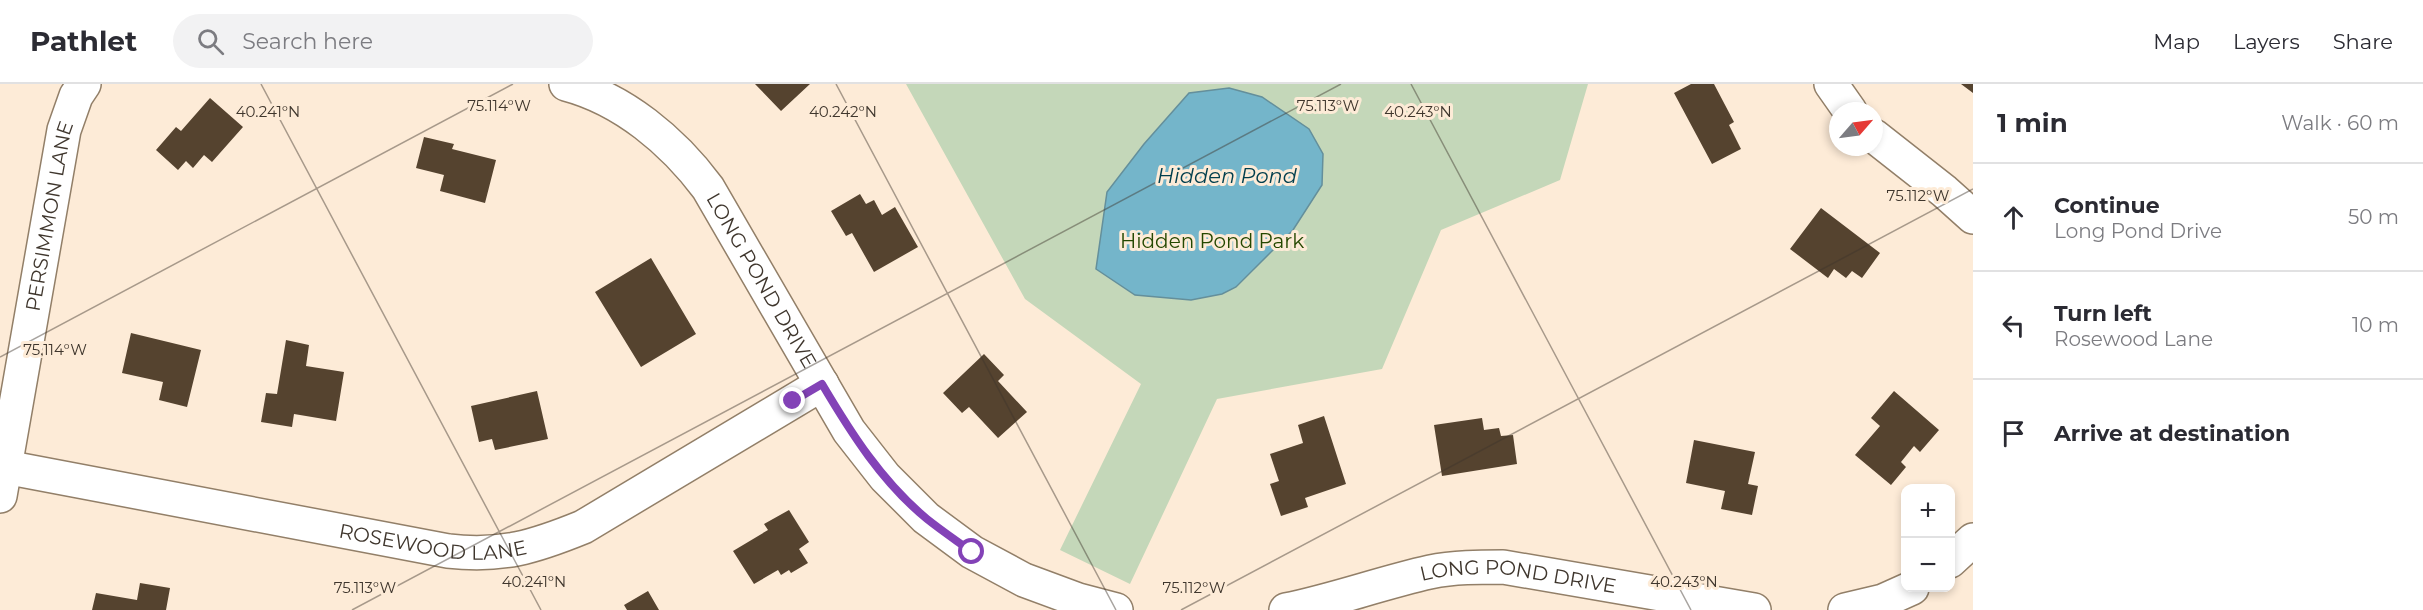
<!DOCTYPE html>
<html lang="en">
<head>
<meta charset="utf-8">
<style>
	:root { --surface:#fff; --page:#f2f2f3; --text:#2b2b33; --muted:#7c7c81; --line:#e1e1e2 }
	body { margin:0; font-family:Montserrat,sans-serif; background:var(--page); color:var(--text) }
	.controls { position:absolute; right:18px; bottom:18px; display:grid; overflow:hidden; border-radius:12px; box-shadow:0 3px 9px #0003 }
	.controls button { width:54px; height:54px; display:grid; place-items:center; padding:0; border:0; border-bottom:2px solid var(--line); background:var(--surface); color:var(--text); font:30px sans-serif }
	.compass { position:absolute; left:1829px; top:18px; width:54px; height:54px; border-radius:50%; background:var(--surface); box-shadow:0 3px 9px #0003; rotate:62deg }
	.stop { position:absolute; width:18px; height:18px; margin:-14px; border:4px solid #8342b7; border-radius:50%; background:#fff }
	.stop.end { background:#8342b7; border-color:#fff; box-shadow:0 2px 6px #0008 }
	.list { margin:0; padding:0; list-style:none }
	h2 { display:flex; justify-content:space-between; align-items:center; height:78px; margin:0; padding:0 24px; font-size:26px }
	h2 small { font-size:20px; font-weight:400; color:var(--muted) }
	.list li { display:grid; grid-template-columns:39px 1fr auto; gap:18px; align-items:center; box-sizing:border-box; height:108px; padding:0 24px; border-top:2px solid var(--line) }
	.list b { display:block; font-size:22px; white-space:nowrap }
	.list p { margin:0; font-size:20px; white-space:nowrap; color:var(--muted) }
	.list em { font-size:20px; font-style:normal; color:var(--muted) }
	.icon { flex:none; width:33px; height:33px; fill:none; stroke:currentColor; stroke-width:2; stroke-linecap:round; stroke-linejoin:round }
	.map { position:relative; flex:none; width:1973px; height:526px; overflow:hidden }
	header { display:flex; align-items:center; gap:36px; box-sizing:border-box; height:84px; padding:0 30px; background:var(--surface); border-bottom:2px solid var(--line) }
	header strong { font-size:28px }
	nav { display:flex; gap:33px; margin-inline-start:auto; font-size:21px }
	.search { width:420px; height:54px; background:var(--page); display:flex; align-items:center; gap:15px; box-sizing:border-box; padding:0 21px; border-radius:33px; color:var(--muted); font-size:22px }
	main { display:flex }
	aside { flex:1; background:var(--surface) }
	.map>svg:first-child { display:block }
	.green { fill:#c4d7b9 }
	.water { fill:#74b5ca; stroke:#648f9b; stroke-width:1.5 }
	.building { fill:#55432f }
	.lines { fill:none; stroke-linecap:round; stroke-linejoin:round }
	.minor-casing { stroke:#927f68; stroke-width:36 }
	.minor { stroke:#fff; stroke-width:33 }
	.route { stroke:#8342b7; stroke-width:8 }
	.ticks { fill:none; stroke:#3f362d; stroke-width:1.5; stroke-opacity:0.45 }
	.labels { text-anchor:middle; stroke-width:6; stroke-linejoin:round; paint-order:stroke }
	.street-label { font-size:20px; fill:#3f362d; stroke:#fdebd7 }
	.park-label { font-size:20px; fill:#254800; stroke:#fdebd7 }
	.water-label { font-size:21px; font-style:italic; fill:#003e4d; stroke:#fdebd7 }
	.ticks-label { font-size:15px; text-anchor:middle; fill:#3f362d; stroke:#fdebd7; stroke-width:6; stroke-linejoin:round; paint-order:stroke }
</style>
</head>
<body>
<header>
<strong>Pathlet</strong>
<div class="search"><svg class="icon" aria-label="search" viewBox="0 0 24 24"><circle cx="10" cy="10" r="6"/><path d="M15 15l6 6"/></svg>Search here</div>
<nav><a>Map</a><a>Layers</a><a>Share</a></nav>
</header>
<main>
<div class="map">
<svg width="1973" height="526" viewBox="0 0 1973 526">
	<rect width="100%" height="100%" fill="#fdebd7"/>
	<!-- green -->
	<path class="green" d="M906 0H1588L1560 96 1441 146 1382 285 1217 315 1130 500 1060 466 1141 300 1025 215Z"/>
	<!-- water -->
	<path class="water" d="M1229 4 1262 13 1309 45 1323 70 1322 101 1293 146 1236 203 1222 210 1191 216 1135 211 1096 185 1107 108 1144 60 1189 9Z"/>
	<!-- building -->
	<path class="building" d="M755 0H810L781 27Z
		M1691 0H1714L1734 38 1729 41 1741 65 1712 80 1674 9Z
		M1961 0H1973V9Z
		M210 14 243 43 212 78 204 71 193 84 186 77 178 86 156 66 176 43 181 47Z
		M424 53 454 60 452 65 496 76 485 119 440 107 444 91 416 84Z
		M860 110 866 120 874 116 882 131 895 123 918 163 874 188 852 149 846 152 831 127Z
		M1821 124 1880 169 1862 194 1852 187 1846 194 1834 185 1828 194 1790 165Z
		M651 174 696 250 641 283 595 208Z
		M131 249 201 266 187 323 159 316 163 298 122 289Z
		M286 256 309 261 306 282 344 288 336 337 294 330 292 343 261 338 266 309 277 310Z
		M984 270 1004 291 998 297 1027 328 998 354 969 323 962 329 943 309Z
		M537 307 548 355 495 366 492 355 479 358 471 322Z
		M1894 307 1939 346 1920 368 1914 362 1901 378 1906 383 1891 401 1855 371 1880 342 1871 334Z
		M1324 332 1346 400 1305 414 1308 423 1281 432 1270 400 1279 397 1270 370 1303 359 1298 341Z
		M1482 334 1484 346 1499 344 1501 352 1513 351 1517 380 1442 392 1434 341Z
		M1694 356 1755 368 1748 400 1758 402 1752 431 1721 425 1725 407 1686 399Z
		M789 426 809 458 799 465 808 479 791 489 789 486 781 491 778 486 754 500 733 467 768 446 764 440Z
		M140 499 170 504 166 526H92L96 509 137 516Z
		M648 507 659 526H627L624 521Z"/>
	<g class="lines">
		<defs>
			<g id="minor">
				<path id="s1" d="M566 0C623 15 673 57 708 104L849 347 885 393 926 434 972 468 1024 496 1078 516 1116 526"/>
				<path d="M1831 0 1850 27"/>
				<path d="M1874 52 1944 107 1973 133"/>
				<path id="s2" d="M5 383 448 467C502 473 534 463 583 443L822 300"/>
				<path id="s3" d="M0 412 64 46 76 12 84 0"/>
				<path d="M1950 477 1973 456"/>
				<path id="s4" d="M1286 526C1335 516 1381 499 1430 488 1454 483 1479 483 1503 483L1754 526"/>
				<path d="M1845 526 1883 517 1912 504"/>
			</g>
		</defs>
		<!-- minor casing -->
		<use href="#minor" class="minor-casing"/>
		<!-- minor -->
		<use href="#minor" class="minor"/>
	</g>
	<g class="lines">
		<!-- route -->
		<path class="route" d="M793 317 822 300C851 349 882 398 927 435 942 447 957 457 972 468"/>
	</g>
	<!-- ticks -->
	<path class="ticks" d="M261 0 541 526M836 0 1116 526M1411 0 1691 526M0 273 513 0M352 526 1341 0M1181 526 1973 105"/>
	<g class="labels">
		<!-- street labels -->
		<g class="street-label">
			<text dy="7" stroke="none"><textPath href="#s3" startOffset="284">PERSIMMON LANE</textPath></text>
			<text dy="7" stroke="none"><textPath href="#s1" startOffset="286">LONG POND DRIVE</textPath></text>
			<text dy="7" stroke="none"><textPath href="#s2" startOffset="435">ROSEWOOD LANE</textPath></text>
			<text dy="7" stroke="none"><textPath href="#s4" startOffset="238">LONG POND DRIVE</textPath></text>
		</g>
		<!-- park labels -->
		<g class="park-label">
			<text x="1212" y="164">Hidden Pond Park</text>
		</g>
		<!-- water labels -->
		<g class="water-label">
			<text x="1227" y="99">Hidden Pond</text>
		</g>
	</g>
	<g class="ticks-label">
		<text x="499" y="27">75.114°W</text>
		<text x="1328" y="27">75.113°W</text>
		<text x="268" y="33">40.241°N</text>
		<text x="843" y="33">40.242°N</text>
		<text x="1418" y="33">40.243°N</text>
		<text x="1918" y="117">75.112°W</text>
		<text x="55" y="271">75.114°W</text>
		<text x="534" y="503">40.241°N</text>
		<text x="1684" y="503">40.243°N</text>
		<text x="365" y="509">75.113°W</text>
		<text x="1194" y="509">75.112°W</text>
	</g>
</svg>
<div class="controls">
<button>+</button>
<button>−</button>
</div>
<svg class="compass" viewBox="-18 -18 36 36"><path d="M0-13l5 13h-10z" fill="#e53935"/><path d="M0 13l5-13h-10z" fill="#7c7c81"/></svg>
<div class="stop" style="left:972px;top:468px"></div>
<div class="stop end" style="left:793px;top:317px"></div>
</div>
<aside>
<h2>1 min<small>Walk · 60 m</small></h2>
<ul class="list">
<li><svg class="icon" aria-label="ahead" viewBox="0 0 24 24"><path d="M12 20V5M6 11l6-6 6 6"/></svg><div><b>Continue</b><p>Long Pond Drive</p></div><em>50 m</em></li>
<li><svg class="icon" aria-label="left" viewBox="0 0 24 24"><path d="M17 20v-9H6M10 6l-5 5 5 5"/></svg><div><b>Turn left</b><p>Rosewood Lane</p></div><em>10 m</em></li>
<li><svg class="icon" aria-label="arrive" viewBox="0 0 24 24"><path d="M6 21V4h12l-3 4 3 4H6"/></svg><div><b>Arrive at destination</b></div></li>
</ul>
</aside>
</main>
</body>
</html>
